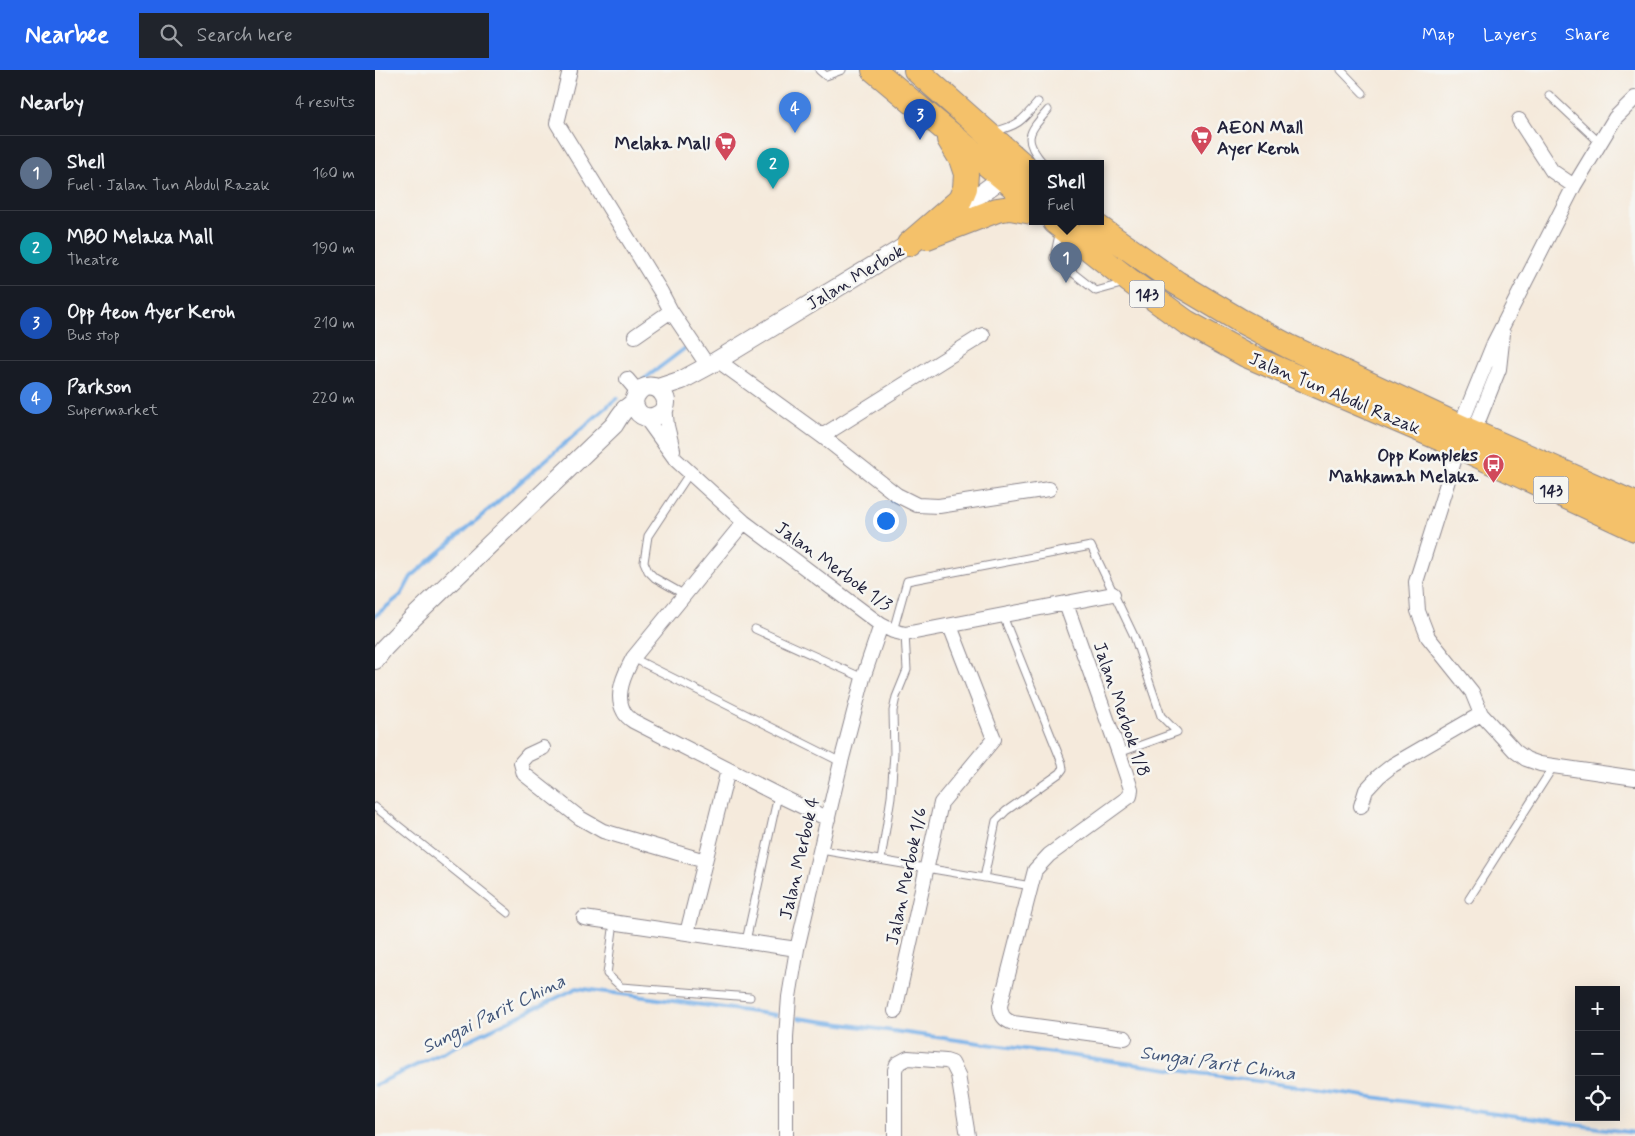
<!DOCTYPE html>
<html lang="en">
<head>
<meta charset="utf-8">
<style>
	:root { --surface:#171b24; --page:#20242c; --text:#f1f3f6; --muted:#9ea1a6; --line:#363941; --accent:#2563eb }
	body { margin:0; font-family:Mynerve,sans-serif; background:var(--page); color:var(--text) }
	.controls { position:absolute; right:15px; bottom:15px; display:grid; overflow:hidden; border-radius:0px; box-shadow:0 5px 20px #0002 }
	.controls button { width:45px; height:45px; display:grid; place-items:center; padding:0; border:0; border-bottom:1px solid var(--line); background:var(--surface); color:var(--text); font:25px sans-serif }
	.you { position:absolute; left:510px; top:450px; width:18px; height:18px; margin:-12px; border:4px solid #fff; border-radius:50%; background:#1a73e8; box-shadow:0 0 0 8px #1a73e833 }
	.badge { display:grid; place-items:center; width:32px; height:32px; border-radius:50%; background:var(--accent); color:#fff; font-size:16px; font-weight:700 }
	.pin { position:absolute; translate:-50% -41px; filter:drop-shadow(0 1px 2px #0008) }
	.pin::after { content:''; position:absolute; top:26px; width:18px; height:15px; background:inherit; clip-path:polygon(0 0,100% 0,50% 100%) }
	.popup { position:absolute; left:654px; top:90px; width:75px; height:65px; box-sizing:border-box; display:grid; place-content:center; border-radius:0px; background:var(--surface); filter:drop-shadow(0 1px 4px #0005); font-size:16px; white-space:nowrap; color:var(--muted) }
	.popup b { font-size:19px; color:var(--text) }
	.popup::after { content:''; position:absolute; left:50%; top:100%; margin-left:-10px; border:10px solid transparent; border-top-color:var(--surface) }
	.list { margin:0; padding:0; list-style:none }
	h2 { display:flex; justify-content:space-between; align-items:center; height:65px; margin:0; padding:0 20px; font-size:21px }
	h2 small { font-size:16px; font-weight:400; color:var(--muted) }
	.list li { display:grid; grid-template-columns:32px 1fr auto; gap:15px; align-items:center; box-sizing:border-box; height:75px; padding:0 20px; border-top:1px solid var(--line) }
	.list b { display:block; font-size:19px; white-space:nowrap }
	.list p { margin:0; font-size:16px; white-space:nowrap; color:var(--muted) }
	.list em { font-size:16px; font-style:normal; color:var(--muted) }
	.icon { flex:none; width:28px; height:28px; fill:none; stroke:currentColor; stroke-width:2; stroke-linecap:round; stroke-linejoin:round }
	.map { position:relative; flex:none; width:1260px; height:1066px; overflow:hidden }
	header { display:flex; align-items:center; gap:30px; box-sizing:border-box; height:70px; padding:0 25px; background:var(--accent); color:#fff }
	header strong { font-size:24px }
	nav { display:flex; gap:28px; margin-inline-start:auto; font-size:18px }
	.search { width:350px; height:45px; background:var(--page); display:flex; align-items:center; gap:12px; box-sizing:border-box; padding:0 18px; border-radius:0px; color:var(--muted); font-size:19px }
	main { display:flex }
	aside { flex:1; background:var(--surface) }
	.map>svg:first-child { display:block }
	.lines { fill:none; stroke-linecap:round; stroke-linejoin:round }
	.stream { stroke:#79b1e8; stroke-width:4 }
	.service-casing { stroke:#8c868c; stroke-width:9 }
	.minor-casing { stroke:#8c868c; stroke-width:16 }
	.tertiary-casing { stroke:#8c868c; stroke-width:20 }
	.trunk-casing { stroke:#8c868c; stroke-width:26 }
	.service { stroke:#fff; stroke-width:7 }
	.minor { stroke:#fff; stroke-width:14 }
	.tertiary { stroke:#fff; stroke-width:18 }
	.trunk { stroke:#f4c16b; stroke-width:24 }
	.labels { text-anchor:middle; stroke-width:5; stroke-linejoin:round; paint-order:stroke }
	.shield { fill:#f6f6f2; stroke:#626272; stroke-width:1 }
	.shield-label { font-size:16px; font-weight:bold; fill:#22223b }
	.poi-label { font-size:18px; font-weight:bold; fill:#22223b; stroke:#f6f6f2; text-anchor:end }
	.street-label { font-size:18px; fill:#22223b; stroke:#f6f6f2 }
	.water-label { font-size:19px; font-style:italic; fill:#405478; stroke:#f6f6f2 }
</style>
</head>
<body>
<header>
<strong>Nearbee</strong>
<div class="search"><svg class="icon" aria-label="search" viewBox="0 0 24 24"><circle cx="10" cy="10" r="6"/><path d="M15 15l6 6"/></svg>Search here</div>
<nav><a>Map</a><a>Layers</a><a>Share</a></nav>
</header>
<main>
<aside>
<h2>Nearby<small>4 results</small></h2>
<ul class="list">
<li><span class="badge" style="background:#5c6f8a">1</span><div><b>Shell</b><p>Fuel · Jalan Tun Abdul Razak</p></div><em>160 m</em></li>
<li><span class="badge" style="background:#0f9aa8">2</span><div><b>MBO Melaka Mall</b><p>Theatre</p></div><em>190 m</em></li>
<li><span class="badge" style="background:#1a4fb4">3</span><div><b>Opp Aeon Ayer Keroh</b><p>Bus stop</p></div><em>210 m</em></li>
<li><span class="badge" style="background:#3f7fe0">4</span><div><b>Parkson</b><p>Supermarket</p></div><em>220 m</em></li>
</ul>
</aside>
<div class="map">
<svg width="1260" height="1066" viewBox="0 0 1260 1066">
	<rect width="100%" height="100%" fill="#f6f6f2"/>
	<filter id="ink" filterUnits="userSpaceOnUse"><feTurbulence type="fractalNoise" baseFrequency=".02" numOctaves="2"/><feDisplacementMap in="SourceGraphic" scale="10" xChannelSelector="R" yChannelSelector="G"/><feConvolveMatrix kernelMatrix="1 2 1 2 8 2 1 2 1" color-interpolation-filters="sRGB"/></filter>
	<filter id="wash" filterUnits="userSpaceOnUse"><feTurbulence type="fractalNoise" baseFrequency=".0096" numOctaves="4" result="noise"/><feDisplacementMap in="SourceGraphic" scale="20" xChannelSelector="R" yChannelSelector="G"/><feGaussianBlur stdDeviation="1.12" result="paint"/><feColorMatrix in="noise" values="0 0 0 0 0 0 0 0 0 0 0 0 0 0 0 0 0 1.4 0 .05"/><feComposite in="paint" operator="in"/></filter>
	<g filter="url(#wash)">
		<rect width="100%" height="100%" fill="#f5eadc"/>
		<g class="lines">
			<!-- stream -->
			<path class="stream" d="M268 310 309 279
				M0 546 26 525 36 507 242 328
				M423 948 1260 1063
				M0 1015 202 918 401 945"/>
		</g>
	</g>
	<g filter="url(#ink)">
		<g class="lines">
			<defs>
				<path id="service" d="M444 0 451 6 467 0
					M966 0 988 23
					M1174 25 1225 73
					M618 62C644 55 646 52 663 32
					M669 94C647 69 653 63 673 40
					M685 160 679 188 721 221 750 213
					M310 525 280 508 273 501 269 492 273 466 314 404
					M380 559 488 608
					M518 561 532 511 716 476 759 566 786 646 802 662 744 683
					M258 588 466 692
					M0 737 133 843
					M446 780 656 816
					M506 790 516 727 519 683 518 641 521 627 532 600 530 564
					M609 808 621 751 631 741 685 703 688 699 687 693 628 546
					M1094 829 1178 697
					M239 852 232 904 246 917 375 927
					M371 871 403 725"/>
				<path id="minor" d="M195 0 182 53 286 222 296 241 333 296
					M1260 28 1240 48 1199 116 1119 273 1078 374 1080 388 1041 512 1043 541 1053 567 1097 622 1106 644 1140 681 1151 689 1165 694 1260 708
					M1144 50 1177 101 1199 116
					M260 266 296 241
					M342 290 447 366 522 425 542 435 564 436 674 419
					M252 309 263 322
					M290 336 292 356 298 380
					M270 347 301 390 369 452 506 555 518 561 530 564 738 524
					M447 366 608 265
					M1096 369 1124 299 1128 263
					M369 452 258 588C250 603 239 625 249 642 251 646 255 649 258 651L403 725 453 749
					M691 534 744 683 756 719 755 726 674 785 660 800 625 936C626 946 629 950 638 953L750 968
					M168 678 153 685 146 693 149 704 205 748 228 761 330 791
					M986 736 991 720 1004 706 1018 695 1106 644
					M209 848 422 879
					M312 863 353 700
					M520 941 566 733 619 669 575 556
					M411 1066V967L414 927 422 879 466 692 488 608 506 555
					M520 1066V1000L522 994 533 988 571 991 577 993 583 1005 593 1066"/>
				<path id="tertiary" d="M579 143 637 101
					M283 318 307 310 333 296 544 168
					M0 590 9 578 38 548 239 355C242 350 246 344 250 339 253 337 257 334 259 331 260 329 260 326 262 324 267 314 282 314 288 324 302 344 262 361 259 331"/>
				<path id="trunk" d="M499 0 657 132
					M541 0 657 103
					M680 152 755 211 811 252 871 285 1078 374 1260 459
					M716 152 802 213 864 250 913 276 1084 356 1260 434
					M552 167 622 140 635 138 657 142
					M534 174 585 130 590 118 591 104 586 89 574 69"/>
			</defs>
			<!-- service casing -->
			<use href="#service" class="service-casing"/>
			<!-- minor casing -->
			<use href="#minor" class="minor-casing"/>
			<!-- tertiary casing -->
			<use href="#tertiary" class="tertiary-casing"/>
			<!-- trunk casing -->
			<use href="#trunk" class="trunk-casing"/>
			<!-- service -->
			<use href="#service" class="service"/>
			<!-- minor -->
			<use href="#minor" class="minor"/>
			<!-- tertiary -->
			<use href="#tertiary" class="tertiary"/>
			<!-- trunk -->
			<use href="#trunk" class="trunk"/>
		</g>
	</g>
	<!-- icons -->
	<defs>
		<symbol id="supermarket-pin" viewBox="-11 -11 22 30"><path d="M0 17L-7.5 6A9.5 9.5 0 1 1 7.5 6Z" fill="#d1495b" stroke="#f6f6f2"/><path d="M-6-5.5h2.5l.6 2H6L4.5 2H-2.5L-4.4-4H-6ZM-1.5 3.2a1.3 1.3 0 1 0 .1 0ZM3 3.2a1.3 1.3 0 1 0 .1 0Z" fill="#fff"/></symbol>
		<symbol id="bus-pin" viewBox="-11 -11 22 30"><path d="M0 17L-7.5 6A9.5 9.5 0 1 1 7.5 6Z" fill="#d1495b" stroke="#f6f6f2"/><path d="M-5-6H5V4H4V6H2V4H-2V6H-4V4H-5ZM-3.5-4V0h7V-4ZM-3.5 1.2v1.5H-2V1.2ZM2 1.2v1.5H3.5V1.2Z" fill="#fff"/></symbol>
	</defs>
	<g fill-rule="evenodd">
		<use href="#supermarket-pin" x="814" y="54" width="25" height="34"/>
		<use href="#supermarket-pin" x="338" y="60" width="25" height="34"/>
		<use href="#bus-pin" x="1106" y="382" width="25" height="34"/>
	</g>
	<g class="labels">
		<!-- shield labels -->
		<g class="shield">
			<rect x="754.5" y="210.5" width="35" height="27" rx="4"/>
			<rect x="1158.5" y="406.5" width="35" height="27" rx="4"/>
		</g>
		<g class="shield-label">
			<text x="772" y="230">143</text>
			<text x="1176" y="426">143</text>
		</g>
		<!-- poi labels -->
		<g class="poi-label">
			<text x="842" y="63" text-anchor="start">AEON Mall<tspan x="842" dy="21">Ayer Keroh</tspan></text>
			<text x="335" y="79">Melaka Mall</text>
			<text x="1103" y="391">Opp Kompleks<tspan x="1103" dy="21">Mahkamah Melaka</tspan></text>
		</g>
		<!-- street labels -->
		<g class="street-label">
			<text transform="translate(480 207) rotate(-31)" y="6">Jalan Merbok</text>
			<text transform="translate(960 323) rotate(23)" y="6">Jalan Tun Abdul Razak</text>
			<text transform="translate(459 496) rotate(36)" y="6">Jalan Merbok 1/3</text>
			<text transform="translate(747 639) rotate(71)" y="6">Jalan Merbok 1/8</text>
			<text transform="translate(424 788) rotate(-77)" y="6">Jalan Merbok 4</text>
			<text transform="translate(531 806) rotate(-78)" y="6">Jalan Merbok 1/6</text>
		</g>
		<!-- water labels -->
		<g class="water-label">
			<text transform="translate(118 943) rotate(-26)" y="7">Sungai Parit China</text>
			<text transform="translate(843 992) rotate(8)" y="7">Sungai Parit China</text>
		</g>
	</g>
</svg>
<div class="controls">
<button>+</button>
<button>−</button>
<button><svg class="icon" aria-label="locate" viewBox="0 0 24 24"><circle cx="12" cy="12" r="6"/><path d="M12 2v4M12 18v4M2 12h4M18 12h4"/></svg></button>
</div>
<div class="you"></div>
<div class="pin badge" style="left:691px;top:213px;background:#5c6f8a">1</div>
<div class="popup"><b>Shell</b>Fuel</div>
<div class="pin badge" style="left:398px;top:119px;background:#0f9aa8">2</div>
<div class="pin badge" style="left:545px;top:70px;background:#1a4fb4">3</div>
<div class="pin badge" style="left:420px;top:63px;background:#3f7fe0">4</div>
</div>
</main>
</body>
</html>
